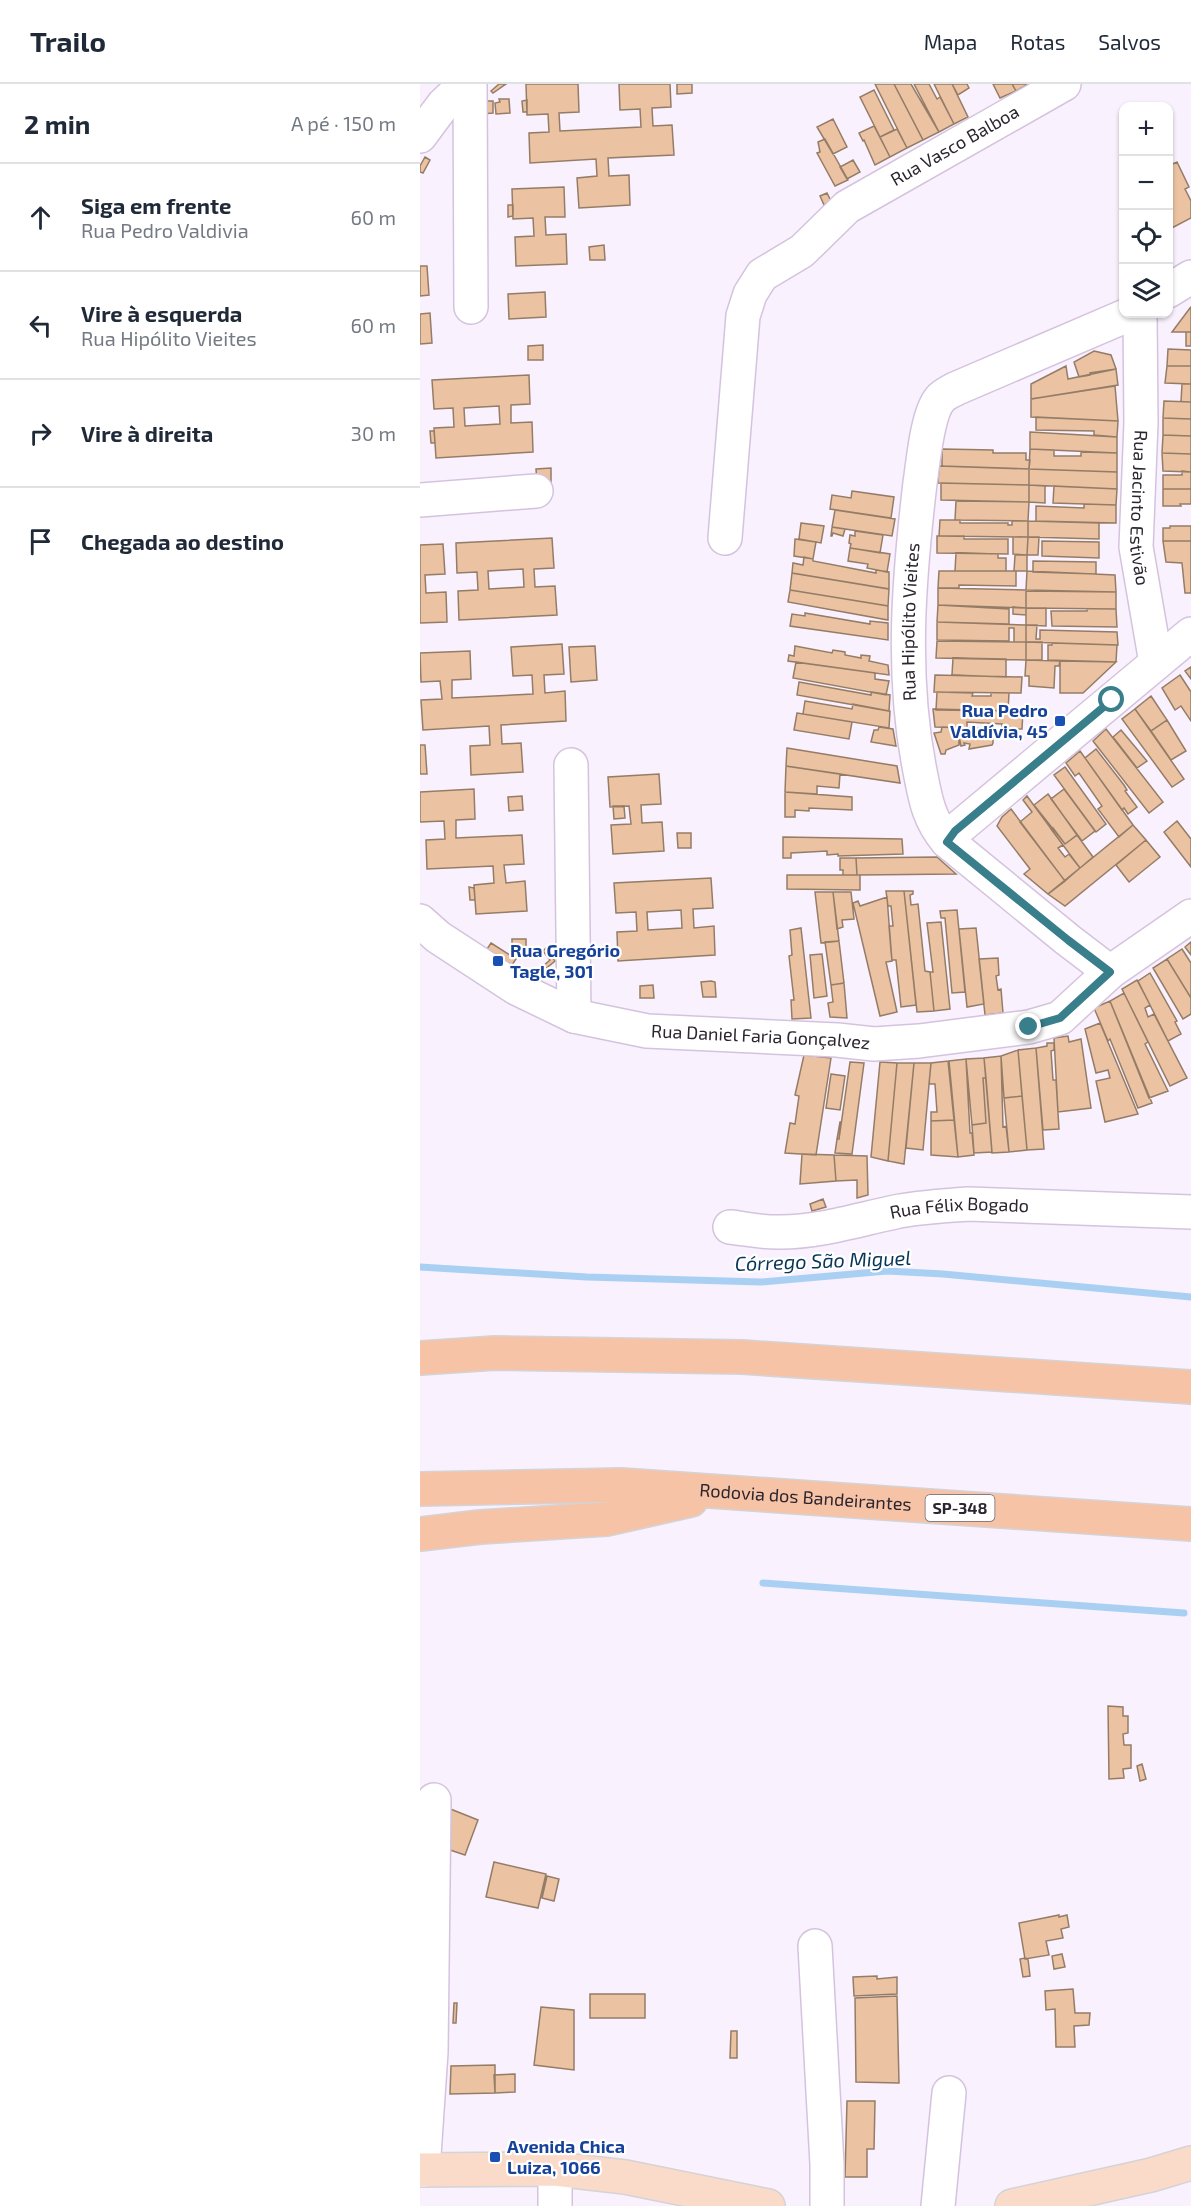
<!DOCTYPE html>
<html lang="pt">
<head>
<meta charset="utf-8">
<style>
	:root { --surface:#fff; --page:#f2f2f3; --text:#1f2937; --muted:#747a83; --line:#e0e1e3 }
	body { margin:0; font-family:"Exo 2",sans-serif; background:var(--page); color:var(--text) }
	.controls { position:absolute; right:18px; top:18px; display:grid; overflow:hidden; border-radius:12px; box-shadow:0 2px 4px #0004 }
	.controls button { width:54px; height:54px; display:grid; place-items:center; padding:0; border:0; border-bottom:2px solid var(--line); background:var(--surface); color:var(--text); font:30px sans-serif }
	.stop { position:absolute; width:18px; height:18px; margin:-14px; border:4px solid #387e8b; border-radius:50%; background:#fff }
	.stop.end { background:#387e8b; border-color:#fff; box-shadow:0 2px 6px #0008 }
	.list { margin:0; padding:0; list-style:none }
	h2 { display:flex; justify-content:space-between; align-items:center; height:78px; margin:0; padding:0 24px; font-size:26px }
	h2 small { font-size:20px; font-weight:400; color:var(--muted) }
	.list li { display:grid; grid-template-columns:39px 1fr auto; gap:18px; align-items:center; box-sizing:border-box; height:108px; padding:0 24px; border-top:2px solid var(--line) }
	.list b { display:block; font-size:22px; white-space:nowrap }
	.list p { margin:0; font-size:20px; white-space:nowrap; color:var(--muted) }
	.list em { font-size:20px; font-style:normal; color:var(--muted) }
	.icon { flex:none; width:33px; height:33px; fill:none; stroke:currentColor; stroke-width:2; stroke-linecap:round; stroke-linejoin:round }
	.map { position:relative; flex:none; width:771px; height:2122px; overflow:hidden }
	header { display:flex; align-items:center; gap:36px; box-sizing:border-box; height:84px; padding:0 30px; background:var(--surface); border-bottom:2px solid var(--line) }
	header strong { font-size:28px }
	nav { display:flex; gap:33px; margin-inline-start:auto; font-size:21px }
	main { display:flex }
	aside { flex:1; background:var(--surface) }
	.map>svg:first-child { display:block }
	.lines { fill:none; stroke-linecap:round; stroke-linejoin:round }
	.stream { stroke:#a9d0f2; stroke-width:7 }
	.building { fill:#ebc3a2; stroke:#957c67; stroke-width:1.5; fill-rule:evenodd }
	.minor-casing { stroke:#d5c3de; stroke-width:36 }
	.major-casing { stroke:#d5d3d5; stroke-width:36 }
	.highway-casing { stroke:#d5d3d5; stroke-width:36 }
	.minor { stroke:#fff; stroke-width:33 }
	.major { stroke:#fadbca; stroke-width:33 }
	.highway { stroke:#f6c3a6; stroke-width:33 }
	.route { stroke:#387e8b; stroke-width:8 }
	.transit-dot { fill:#1a4fb4; stroke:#fff; stroke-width:2 }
	.labels { text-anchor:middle; stroke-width:4.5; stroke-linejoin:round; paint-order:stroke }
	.shield { fill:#fff; stroke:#6b666d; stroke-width:1.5 }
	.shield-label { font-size:16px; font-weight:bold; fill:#2b252f }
	.street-label { font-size:18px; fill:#2b252f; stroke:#fff }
	.transit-label { font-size:18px; font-weight:bold; fill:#164399; stroke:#fff; text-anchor:start }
	.water-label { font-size:20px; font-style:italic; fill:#093657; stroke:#fff }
</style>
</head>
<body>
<header>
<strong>Trailo</strong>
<nav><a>Mapa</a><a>Rotas</a><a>Salvos</a></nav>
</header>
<main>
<aside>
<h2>2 min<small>A pé · 150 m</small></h2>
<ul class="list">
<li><svg class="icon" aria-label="ahead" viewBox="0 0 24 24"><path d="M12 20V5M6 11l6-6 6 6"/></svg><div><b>Siga em frente</b><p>Rua Pedro Valdivia</p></div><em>60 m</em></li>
<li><svg class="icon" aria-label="left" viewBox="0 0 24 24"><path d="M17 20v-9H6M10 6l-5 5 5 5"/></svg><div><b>Vire à esquerda</b><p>Rua Hipólito Vieites</p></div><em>60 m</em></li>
<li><svg class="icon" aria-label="right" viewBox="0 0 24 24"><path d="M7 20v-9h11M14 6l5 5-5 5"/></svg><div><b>Vire à direita</b></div><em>30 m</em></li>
<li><svg class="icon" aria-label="arrive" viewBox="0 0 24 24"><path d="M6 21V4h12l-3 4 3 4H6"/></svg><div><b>Chegada ao destino</b></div></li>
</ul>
</aside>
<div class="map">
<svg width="771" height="2122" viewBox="0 0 771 2122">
	<rect width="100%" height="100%" fill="#f9f1fd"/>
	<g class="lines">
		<!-- stream -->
		<path class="stream" d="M0 1183 167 1193 341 1198 467 1187 523 1190 771 1213
			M343 1499 764 1529"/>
	</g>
	<!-- building -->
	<path class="building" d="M79 0H86L73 9 71 7Z
		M106 0H158L159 28 139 29 140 47 221 43 220 25 200 26 199 0H250L251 23 232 24 233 42 252 41 254 71 188 74 189 92 209 91 210 121 159 124 157 94 177 92 176 75 110 79 109 49 129 48 128 30 107 31Z
		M257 0H272V9L257 10Z
		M455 0H474L503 56 487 64Z
		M474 0H491L519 48 503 56Z
		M494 0H509L517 15 520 13 534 40 519 48Z
		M514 0H532L548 33 534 40Z
		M532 0H547L549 4 538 11Z
		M573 0H592L596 7 580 14Z
		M592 0H608L596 7Z
		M454 6 474 46 460 53 440 13Z
		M79 15H89L90 29 76 30 75 19 80 18Z
		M107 16V28H103L102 17Z
		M60 17H73V29L60 30Z
		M413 35 427 63 413 70 397 43Z
		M454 42 470 73 455 81 444 56 443 57 439 49Z
		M477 45 487 64 470 73 460 53Z
		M405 55 428 96 415 102 397 69 400 68 398 58Z
		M5 73 10 76 3 89 0 88V82Z
		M433 76 440 88 427 95 420 83Z
		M757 78 769 103 765 105 771 117V134L748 146V82Z
		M144 103 145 133H125L126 151 146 150 147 180 96 182 95 153 114 152 113 134 93 135 92 105Z
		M407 109 411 117 404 121 400 112Z
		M88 121H93V132L88 133Z
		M184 161 185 176H170L169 163Z
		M0 182H7L9 211 0 212Z
		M125 208 126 233 89 235 88 210Z
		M771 223V248H752L770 224Z
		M10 229 12 259 0 260V230Z
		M766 248H771V262H766Z
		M123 261V276H108V262Z
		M748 265 771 266V282H747Z
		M674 267 691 271 696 285 670 289V291L659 293 654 278Z
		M646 282 648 295 696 285 698 301 611 315V300Z
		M747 282H771V300L745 299Z
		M109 291 110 320 91 321V339L112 338 113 368 16 374 14 344 34 343 33 324 14 325 12 296ZM79 322 80 340 45 342 44 324Z
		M762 300H771V318H761Z
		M695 302 698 337 611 333V315Z
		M744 317 771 318V335L743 334Z
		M616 333 698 337 697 353 674 351V347L616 346Z
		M743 334 771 335V352L743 351Z
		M10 347H14L15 359H11Z
		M610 348 697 353V369L610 365Z
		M743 351 771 352V370L742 369Z
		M522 365 573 366V369H606V376H610L609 385 522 382Z
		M610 365 634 366V372H661V368L697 369V388L609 385Z
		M742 369 771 370V388L743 387Z
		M519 382 609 385V401L518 399Z
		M131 384V398L117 399 116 385Z
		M609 385 697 388V405L609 401Z
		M762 387 771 388V405H743V391H762Z
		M521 399 609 401V418L521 416Z
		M609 401 625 402V419L609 418Z
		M634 402 697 405 696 421 633 419Z
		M743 405H771V420H760L761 422H743Z
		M432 407 474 413 471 434 410 425 412 411 431 414Z
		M536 417 609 418 608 437 535 436Z
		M664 420 696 421V439L616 437V422L664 424Z
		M415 426 475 435 472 452 412 443Z
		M520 436H540V439H588V441H592V437H608V453L519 452Z
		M608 437 679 439V455L608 453Z
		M381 439 404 442 401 459 379 455Z
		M750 442H771V457H743V444H750Z
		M412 443 425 445 423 452 413 449 412 452H411Z
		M435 447 463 451 460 469 430 464 431 460 429 459 430 451 435 452Z
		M517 452H544V455H588V470L517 469Z
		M593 453H608L607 471 593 470Z
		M608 453H619L618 471H607Z
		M132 454 134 484 114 485 115 503 135 502 137 531 39 536 38 507 58 506 57 488 37 489 36 459ZM103 485 104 503 69 505 68 487Z
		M375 455 396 458 393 475 374 472Z
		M622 457 679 458V474L622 472Z
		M743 457H771V509H765L762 479 746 478Z
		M23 460 25 490 5 491 6 509 26 508 27 538 0 539V461Z
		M430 464 470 470 467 488 447 484 448 480 428 477Z
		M536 469 578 470V474H586V487H535Z
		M595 471H607V487H594Z
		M384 473 393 475V477L456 489V486L469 488V505L372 489 373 479 383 481Z
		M613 477 676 478V490L613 488Z
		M519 487H596V502L539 501V504H518Z
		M607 487 695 491 696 508 606 506Z
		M372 489 469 505 468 522 370 506Z
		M518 504 606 506V524L518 521Z
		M370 506 468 522V536L368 518Z
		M606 507 696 508V525L606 524Z
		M518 521 589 525V540L517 538Z
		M593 523 606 524V531L593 530Z
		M606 524H626V542L606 541Z
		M667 525H696L697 543 632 542 631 527H667Z
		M385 529 450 540V537L468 539V556L370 542 372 530 385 532Z
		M517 538 606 541V558H594V544H589V557L517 556Z
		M606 541H617L616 555H620V546L697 548 698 561 606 558Z
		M517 557 606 558V576L516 574Z
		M606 558H622V576H606Z
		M632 559 697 561 696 578 628 576V561H632Z
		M142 560 144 590 124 591 125 609 145 607 146 637 81 641 82 660 101 659 103 688 51 691 50 662 70 661 69 642 3 646 1 616 22 615 20 597 1 598 0 569 50 567 51 595 32 596V614L113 610 112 591 93 592 91 563Z
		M175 562 177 596 151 598 149 563Z
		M375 562 412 569 413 566 425 568V571L441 574V571L450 572 449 577 468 581 469 591 368 577 369 571 374 572Z
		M533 574 586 575V593L532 591Z
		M606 576 640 577 639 582H635L634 604 609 602V592H605Z
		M640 577 696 578 663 609H640Z
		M376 578 455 589V595L469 597 466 611 373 594Z
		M771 583V595L765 587Z
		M515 591 602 593 601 609 514 608Z
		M760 591 771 608V637L761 622 755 626 742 604Z
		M379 598 451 611V608L470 611 469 627 377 611Z
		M517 608 553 609 552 612H571V609H589L588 627 516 626Z
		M731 612 747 636 731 647 715 625Z
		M385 617 432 625 433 620 470 627 469 644 383 630Z
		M513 625 603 627 602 645H582V640L547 638V644L515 643Z
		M715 625 764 695 752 703 702 635Z
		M377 629 432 638 429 655 374 646Z
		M747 636 766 667 751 676 731 647Z
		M459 643 473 645 476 662 451 658 454 646H458Z
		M522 643 573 645V659L572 661 549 665 550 660 544 659 545 661 541 662 539 653V661L526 666 525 670H521L514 649 521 648Z
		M686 645 743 718 729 729 673 657Z
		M701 646 727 677 717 684 693 653Z
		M0 661H5L7 690H0Z
		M367 664 477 682 480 699 366 682Z
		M676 665 704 701 707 706 705 707 717 723 708 730 704 724 702 726 665 674Z
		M660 667 713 741 699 753 678 725 682 722 659 689 655 692 646 679Z
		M366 682 420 690 419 704 397 702V710L365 708Z
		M645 683 686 740 676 748 634 691Z
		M239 690 241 720 221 721 222 739 242 738 244 767 193 770 191 741 211 740 209 722 190 723 188 693Z
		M54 705 55 735 36 736V754L102 751 104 780 84 781 86 799 105 797 107 827 56 830 54 801 74 799 73 782 7 785 6 756 25 755 24 737 0 738V708Z
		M644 705 675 747 662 757 631 715Z
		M365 708 432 713V726L389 724V727L375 726V733H365Z
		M628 710 657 751 645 760 614 721Z
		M102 712 103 726 89 727 88 713Z
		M607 712 643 761 638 764 645 773 649 770 660 784 645 797 600 738 612 728 603 716Z
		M193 722H204L205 734 194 735Z
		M591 725 645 797 628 810 604 790 610 785 577 742 582 733Z
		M757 737 771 755V783L744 748Z
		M713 741 726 756 645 822 628 810Z
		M633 744 645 760 657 751 673 773 660 784 631 745Z
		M257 749H271V764H258Z
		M363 753 482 755 483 770 418 772V770L407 771V767L371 769V774H363Z
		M726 756 740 773 709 798 696 781Z
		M517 773 536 790 437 791 436 774Z
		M420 774H436L437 791H423V786H420Z
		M367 791H440V806L367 805Z
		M291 794 293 824 273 825 274 844 294 842 295 871 198 877 197 848 217 847 216 828 196 829 194 799ZM261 826 262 844 228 846 227 828Z
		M49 803 54 804 55 816H50Z
		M466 807H484L496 921 481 923 476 876H472L471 867 469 842H473L471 822H468Z
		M484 807H493V810L490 811 491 821 498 820 505 887 510 888 514 927 497 928Z
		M395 808H413L419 857 401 859Z
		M413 808H431L434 835 422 836 423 843 417 845Z
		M467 813 472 877 466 878 477 928 460 932 433 819 438 817 440 822Z
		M537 826 545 908 532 909 525 834H521L520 827Z
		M521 838 530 925 514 927 510 888H513L507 839Z
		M381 844 391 934 372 935 371 916H374L369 872 372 871 370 846Z
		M556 844 564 920 547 923 539 845Z
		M92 855H106V870H92Z
		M419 857 424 899 411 901 405 858Z
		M771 858V871L765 863Z
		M71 859 96 875 92 881 67 865Z
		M126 864 135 877 123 887 121 884 130 876 123 867Z
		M762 865 771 879V914L747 875Z
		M402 870 407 912 394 914 390 871Z
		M578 874 579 891 576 892 578 906 581 905 583 929 565 931 559 875Z
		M747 875 771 914V930L763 935 733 884Z
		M730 889 757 937 755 938 761 950 748 957 718 897Z
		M717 896 730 921 725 924 728 933 734 930 767 994 750 1002 702 905Z
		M291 897 295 898 296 913H283L281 898Z
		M424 899 427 934 410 933 408 919 413 918 411 901Z
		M233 901 234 914H220V902Z
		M704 909 728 958 725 960 748 1007 729 1014 690 917Z
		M690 917 732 1019 718 1024 690 955 688 957 674 924Z
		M680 939 718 1030 685 1038 676 997 690 994 688 986 676 989 665 945Z
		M648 952 649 958 661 955 671 1024 638 1028 634 954Z
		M627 959H634V966L631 967 633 996H636L639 1045 623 1046 616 964 627 962Z
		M616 964 624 1065 607 1066 598 966Z
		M598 966 602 1012 584 1014 581 972Z
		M384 971 411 974 396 1071 365 1069 370 1039 375 1040 379 1012 375 1011Z
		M581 972 583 1043 586 1042 589 1068 572 1069 564 974Z
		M564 974 566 994H563L566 1039 552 1041 546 975Z
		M546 975 550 1049H552L554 1071 538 1073 529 977Z
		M528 977 534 1036 511 1037V1028H517L515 1000H509L511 979Z
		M430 978 444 979 432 1070 415 1069 417 1055H419Z
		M460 978 477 979 468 1077 451 1073Z
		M477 979H494L484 1080 468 1077Z
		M494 979H511L503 1066 486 1064Z
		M411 990 425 992 420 1026 406 1024Z
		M563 994H566L572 1068 554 1069 552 1041 566 1039Z
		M602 1012 607 1066 589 1068 584 1014Z
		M534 1036 538 1073 511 1071V1037Z
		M420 1038H421L419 1055H417Z
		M382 1070 414 1071 416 1097 380 1100Z
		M414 1071 447 1072 448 1111 437 1114V1096L416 1097Z
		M403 1115 406 1123 392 1127 390 1120Z
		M688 1622 703 1623V1632H708V1649L703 1650 704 1661H711V1684L703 1685 704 1694 689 1695Z
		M722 1680 726 1695 720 1697 717 1682Z
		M23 1722 58 1736 45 1771 18 1762Z
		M74 1778 126 1790 118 1824 66 1813Z
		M127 1792 139 1795 134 1817 122 1814Z
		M639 1831V1833L647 1831 649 1843 641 1845 643 1854 626 1857 629 1871 605 1875 599 1839Z
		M642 1870 645 1883 634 1885 632 1872Z
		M605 1874 608 1875 610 1892 603 1893 600 1875Z
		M457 1892V1895L477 1893V1910L434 1912 433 1893Z
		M653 1905 655 1929H670L669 1941 654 1942 655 1963H636L635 1925 626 1926 625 1907Z
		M170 1910H225V1934H170Z
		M477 1912 479 1999 436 1998 435 1914Z
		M34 1919H37L36 1939H33Z
		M121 1923 154 1926V1986L114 1981Z
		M311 1947H317V1974H310Z
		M75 1981V2009L30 2010 31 1982Z
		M95 1990V2008L75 2009 74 1991Z
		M427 2017H455L454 2065H447V2093H425Z"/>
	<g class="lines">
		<defs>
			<g id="minor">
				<path d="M50 0 51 223"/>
				<path d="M0 52 23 21 45 0"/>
				<path d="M748 207 771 193"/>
				<path id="s1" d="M720 230 721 339 716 463 736 579"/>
				<path d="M0 416 116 407"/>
				<path id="s2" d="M305 454 323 232 330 210 342 191 382 167 427 123 644 0"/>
				<path d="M151 681 154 932"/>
				<path d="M527 757 535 747 771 550"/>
				<path id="s3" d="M0 837 18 853 96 904 154 932 227 947 417 956 454 960 499 957 609 943 640 934 690 888 771 832"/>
				<path id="s4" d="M690 888 648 856 527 757C507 733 505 712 499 682 481 588 489 493 500 399 503 380 507 330 520 315 523 311 530 308 535 305L710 230"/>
				<path id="s5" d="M310 1143C327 1145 344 1149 361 1148 399 1148 437 1136 475 1128 499 1123 524 1122 548 1120L771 1128"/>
				<path d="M395 1862 407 2080V2122"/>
				<path d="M135 2085V2122"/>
				<path d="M3 2086 11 1968 14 1716"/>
				<path d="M518 2122 529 2009"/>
			</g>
			<path id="major" d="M0 2086 135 2085 205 2093 348 2122
				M592 2122 731 2091 771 2079"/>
			<g id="highway">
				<path d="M0 1274 75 1269 322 1273 771 1303"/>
				<path id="s6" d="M0 1405 201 1401 771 1440"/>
				<path d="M0 1450 60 1443 187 1435 271 1416"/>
			</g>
		</defs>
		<!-- minor casing -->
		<use href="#minor" class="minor-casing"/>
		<!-- major casing -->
		<use href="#major" class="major-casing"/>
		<!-- highway casing -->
		<use href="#highway" class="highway-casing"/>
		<!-- minor -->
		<use href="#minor" class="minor"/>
		<!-- major -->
		<use href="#major" class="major"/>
		<!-- highway -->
		<use href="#highway" class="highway"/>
	</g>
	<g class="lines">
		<!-- route -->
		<path class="route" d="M609 943 640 934 690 888 648 856 527 758 535 747 692 616"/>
	</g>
	<!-- markers -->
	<g class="transit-dot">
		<rect x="634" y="631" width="12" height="12" rx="3"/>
		<rect x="72" y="871" width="12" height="12" rx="3"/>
		<rect x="69" y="2067" width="12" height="12" rx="3"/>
	</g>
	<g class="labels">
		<!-- shield labels -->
		<rect class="shield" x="505.5" y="1411" width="69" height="26" rx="4.5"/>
		<g class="shield-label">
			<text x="540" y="1430">SP-348</text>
		</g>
		<!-- street labels -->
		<g class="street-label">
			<text dy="6" stroke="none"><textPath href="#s2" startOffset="502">Rua Vasco Balboa</textPath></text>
			<text dy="6" stroke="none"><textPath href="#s1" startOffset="194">Rua Jacinto Estivão</textPath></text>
			<text dy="6" stroke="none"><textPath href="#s4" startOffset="435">Rua Hipólito Vieites</textPath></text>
			<text dy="6" stroke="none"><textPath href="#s3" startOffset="370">Rua Daniel Faria Gonçalvez</textPath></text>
			<text dy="6" stroke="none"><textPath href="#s5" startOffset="232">Rua Félix Bogado</textPath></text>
			<text dy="6" stroke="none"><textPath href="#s6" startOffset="386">Rodovia dos Bandeirantes</textPath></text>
		</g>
		<!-- transit labels -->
		<g class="transit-label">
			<text x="628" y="633" text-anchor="end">Rua Pedro<tspan x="628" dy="21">Valdívia, 45</tspan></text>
			<text x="90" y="873">Rua Gregório<tspan x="90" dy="21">Tagle, 301</tspan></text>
			<text x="87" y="2069">Avenida Chica<tspan x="87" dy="21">Luiza, 1066</tspan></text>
		</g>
		<!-- water labels -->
		<g class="water-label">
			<text transform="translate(403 1177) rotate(-2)" y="7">Córrego São Miguel</text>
		</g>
	</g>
</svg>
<div class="controls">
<button>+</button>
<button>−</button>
<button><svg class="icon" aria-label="locate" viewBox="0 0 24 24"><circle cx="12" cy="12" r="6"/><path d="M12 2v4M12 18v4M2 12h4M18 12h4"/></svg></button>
<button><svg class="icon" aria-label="layers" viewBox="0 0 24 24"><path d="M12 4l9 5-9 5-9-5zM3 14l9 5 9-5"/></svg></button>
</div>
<div class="stop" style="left:692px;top:616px"></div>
<div class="stop end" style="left:609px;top:943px"></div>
</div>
</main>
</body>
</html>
